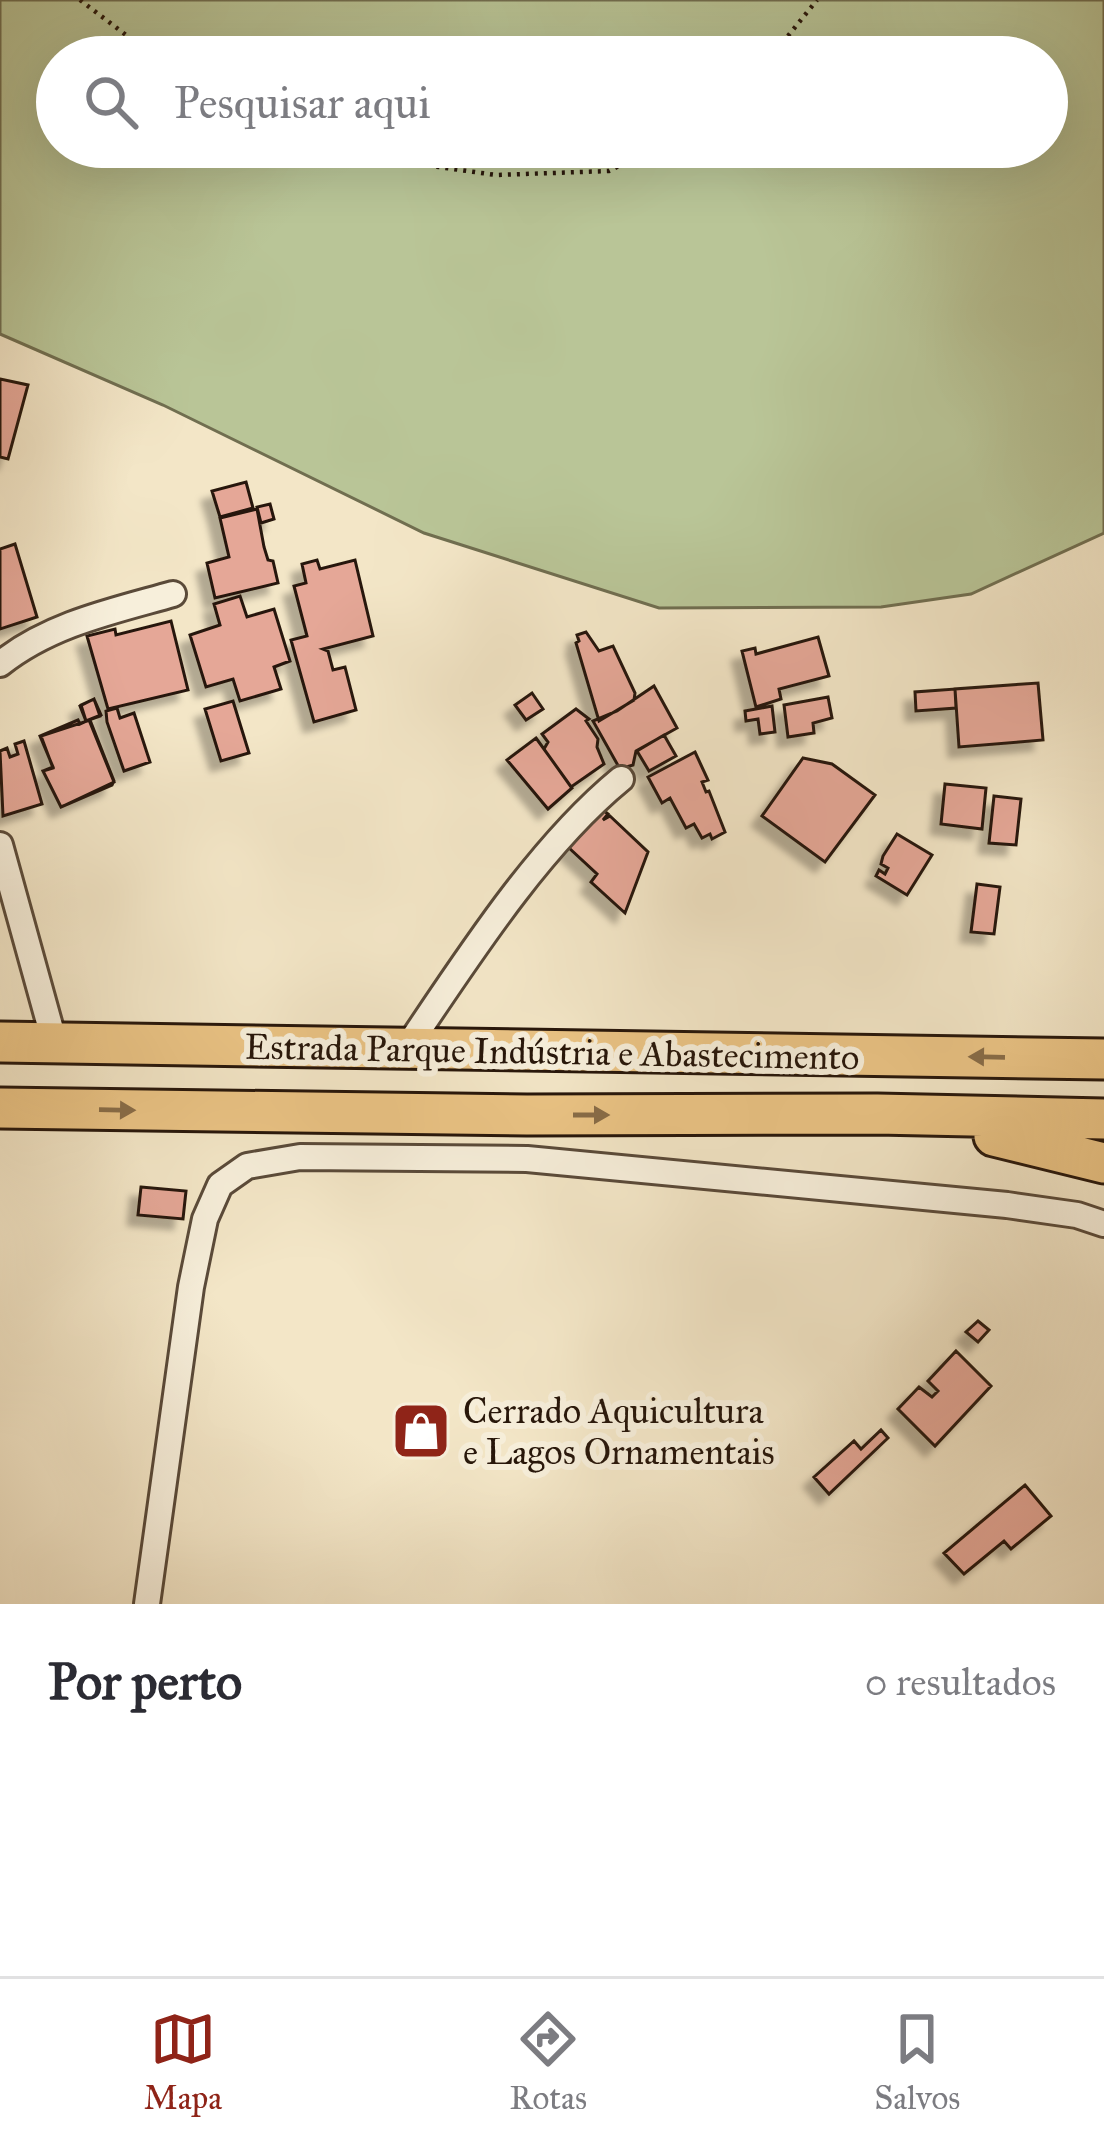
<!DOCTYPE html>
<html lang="pt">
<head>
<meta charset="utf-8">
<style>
	:root { --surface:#fff; --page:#f2f2f3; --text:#2b2b33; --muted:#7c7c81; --line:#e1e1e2; --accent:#8f2418 }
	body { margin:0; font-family:"IM FELL Great Primer",serif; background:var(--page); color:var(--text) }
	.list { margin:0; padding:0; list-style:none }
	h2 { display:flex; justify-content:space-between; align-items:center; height:156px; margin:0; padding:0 48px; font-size:51px }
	h2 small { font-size:39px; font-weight:400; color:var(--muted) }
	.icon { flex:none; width:66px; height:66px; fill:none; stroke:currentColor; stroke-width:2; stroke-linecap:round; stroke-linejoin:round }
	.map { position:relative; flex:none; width:1104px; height:1604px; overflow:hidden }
	.search { position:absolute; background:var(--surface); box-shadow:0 12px 48px #0002; left:36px; right:36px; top:36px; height:132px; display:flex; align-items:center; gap:30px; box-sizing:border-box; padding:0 42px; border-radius:66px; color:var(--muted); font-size:45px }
	.sheet { height:372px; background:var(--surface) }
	nav { display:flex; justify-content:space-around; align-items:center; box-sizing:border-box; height:168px; border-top:3px solid var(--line); background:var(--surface); font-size:33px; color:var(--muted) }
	nav a { display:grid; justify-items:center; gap:6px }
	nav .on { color:var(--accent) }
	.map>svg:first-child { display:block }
	.green { fill:#b9c597; stroke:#706e50; stroke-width:3; fill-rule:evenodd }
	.building { fill:#e5a797; stroke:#27160a; stroke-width:3; filter:url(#shadow) }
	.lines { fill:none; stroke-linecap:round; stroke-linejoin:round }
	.minor-casing { stroke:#5a4a39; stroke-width:30 }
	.trunk-casing { stroke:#27160a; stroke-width:45 }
	.path { stroke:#27160a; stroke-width:4.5; stroke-dasharray:3 6; stroke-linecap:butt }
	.minor { stroke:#f7efdb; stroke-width:24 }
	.trunk { stroke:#eac384; stroke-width:39 }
	.oneway { fill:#886c47 }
	.labels { text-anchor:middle; stroke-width:12; stroke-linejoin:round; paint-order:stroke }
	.street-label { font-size:36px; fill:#27160a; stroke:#f7efdb }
	.poi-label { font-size:36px; fill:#27160a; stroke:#f7efdb; text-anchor:start }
</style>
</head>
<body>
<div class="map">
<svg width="1104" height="1604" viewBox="0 0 1104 1604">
	<defs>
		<filter id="shadow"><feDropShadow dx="-10" dy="10" stdDeviation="3" flood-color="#0004"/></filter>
	</defs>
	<rect width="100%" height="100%" fill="#f3e6c7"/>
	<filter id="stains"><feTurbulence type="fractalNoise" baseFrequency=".00167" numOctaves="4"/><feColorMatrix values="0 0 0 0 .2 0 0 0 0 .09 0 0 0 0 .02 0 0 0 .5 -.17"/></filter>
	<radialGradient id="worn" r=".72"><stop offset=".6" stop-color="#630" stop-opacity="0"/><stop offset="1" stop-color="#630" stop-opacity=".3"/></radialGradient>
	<!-- green -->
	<path class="green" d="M0 0H1104V533L971 594 881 607 659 608 424 533 163 405 0 334ZM57 57H1047V147H57Z"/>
	<!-- building -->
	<path class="building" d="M0 379 28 385 8 459 0 457Z
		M246 482 253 508 220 517 212 491Z
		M270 504 274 519 261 523 257 507Z
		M257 509 264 547 268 560 273 561 278 583 215 598 207 563 229 557 220 518Z
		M15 544 37 617 0 629V549Z
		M317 560 320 569 355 560 373 636 323 649 328 651 333 670 345 667 356 710 314 722 291 640 307 636 294 586 306 583 302 564Z
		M240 596 247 617 274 609 290 661 274 667 281 689 240 701 233 679 206 687 190 635 220 625 214 604Z
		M171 621 188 690 108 709 87 636 115 629 116 635Z
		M586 632 599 651 613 646 635 693 634 700 599 721 576 643 579 641 577 635Z
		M818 637 829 676 779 689 781 699 756 707 742 651 755 648 756 654Z
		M1038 683 1043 740 959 747 955 689Z
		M654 686 677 728 636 751 633 765 620 769 593 721 617 711Z
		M955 689 956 708 916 711 915 692Z
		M532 693 543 709 526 720 515 705Z
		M828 697 832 718 813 723 814 733 788 737 784 705Z
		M94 699 100 716 86 721 81 705Z
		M94 699 101 715 86 721 80 706Z
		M233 701 249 753 221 761 205 709Z
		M772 706 775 732 760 734 758 719 746 721 745 711Z
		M117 708 120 718 134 713 150 762 124 771 107 722 106 711Z
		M576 709 589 719 586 721 598 739 597 747 604 764 571 787 544 749 548 742 542 734Z
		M78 720 80 724 89 720 114 782 61 807 43 771 53 767 40 736Z
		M90 720 114 781 112 785 61 807 43 771 53 768 41 736Z
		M664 735 676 756 649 771 637 751Z
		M536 738 572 788 548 809 507 760Z
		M24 741 42 804 3 816 0 751 7 748 10 757 18 754 15 744Z
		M695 752 708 780 702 782 706 792 709 791 725 832 712 839 710 834 702 838 694 824 686 828 670 798 662 803 648 777Z
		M803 758 832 764 875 795 825 862 762 816Z
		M945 784 986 788 982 829 941 824Z
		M994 796 1021 799 1016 845 989 843Z
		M603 810 608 814 603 820 610 816 648 852 625 913 591 882 597 874 568 847Z
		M897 834 932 855 907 895 876 876 879 870 885 874 888 868 881 864 883 856Z
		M977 884 1000 887 994 934 971 932Z
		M141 1187 186 1191 183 1219 138 1215Z
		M978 1321 989 1330 978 1342 966 1332Z
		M956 1351 991 1386 935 1446 898 1409 919 1387 932 1397 938 1391 928 1381Z
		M881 1430 888 1438 829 1494 814 1477 854 1441 861 1449Z
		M1025 1485 1051 1516 1011 1549 1004 1541 964 1574 944 1553Z"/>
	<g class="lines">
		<defs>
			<path id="minor" d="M0 664C50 624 113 611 173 594
				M0 845 55 1044
				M406 1049C466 960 538 847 621 779
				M147 1604 191 1287 205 1219 220 1185 247 1166 300 1157 527 1159 1007 1205 1077 1215 1104 1224"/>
			<path id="trunk" d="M0 1042 1104 1059
				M0 1108 527 1115 877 1114 1104 1119
				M994 1136 1104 1163"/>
		</defs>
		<!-- minor casing -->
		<use href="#minor" class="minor-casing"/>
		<!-- trunk casing -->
		<use href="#trunk" class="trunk-casing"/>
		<!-- path -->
		<path class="path" d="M80 0 155 57
			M771 57 817 0
			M331 147 345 154 496 175 609 171 657 147"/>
		<!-- minor -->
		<use href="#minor" class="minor"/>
		<!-- trunk -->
		<use href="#trunk" class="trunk"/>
	</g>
	<!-- one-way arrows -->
	<defs><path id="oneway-solid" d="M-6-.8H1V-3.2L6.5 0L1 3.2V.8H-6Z" transform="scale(3)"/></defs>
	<g class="oneway">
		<use href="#oneway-solid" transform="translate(987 1057) rotate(-179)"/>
		<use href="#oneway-solid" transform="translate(117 1110) rotate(1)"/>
		<use href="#oneway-solid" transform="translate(591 1115)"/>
	</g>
	<!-- icons -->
	<defs>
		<symbol id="shop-square" viewBox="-11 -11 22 22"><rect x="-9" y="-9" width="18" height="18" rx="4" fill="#8f2418" stroke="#f7efdb"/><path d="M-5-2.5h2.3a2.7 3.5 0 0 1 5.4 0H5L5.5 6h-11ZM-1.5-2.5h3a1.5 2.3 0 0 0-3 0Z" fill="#fff"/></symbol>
	</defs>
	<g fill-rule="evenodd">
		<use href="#shop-square" x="388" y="1398" width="66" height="66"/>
	</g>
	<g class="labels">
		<!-- street labels -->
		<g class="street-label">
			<text transform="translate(552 1051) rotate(1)" y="13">Estrada Parque Indústria e Abastecimento</text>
		</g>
		<!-- poi labels -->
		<g class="poi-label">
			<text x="463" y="1423">Cerrado Aquicultura<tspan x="463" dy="41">e Lagos Ornamentais</tspan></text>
		</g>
	</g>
	<rect width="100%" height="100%" filter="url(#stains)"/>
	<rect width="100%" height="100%" fill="url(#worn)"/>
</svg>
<div class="search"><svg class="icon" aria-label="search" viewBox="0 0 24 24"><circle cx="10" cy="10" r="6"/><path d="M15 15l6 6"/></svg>Pesquisar aqui</div>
</div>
<section class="sheet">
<h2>Por perto<small>0 resultados</small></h2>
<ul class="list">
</ul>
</section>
<nav>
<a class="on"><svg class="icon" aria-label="map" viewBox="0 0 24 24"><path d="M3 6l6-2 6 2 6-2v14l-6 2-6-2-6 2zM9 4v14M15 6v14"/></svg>Mapa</a>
<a><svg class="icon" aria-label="directions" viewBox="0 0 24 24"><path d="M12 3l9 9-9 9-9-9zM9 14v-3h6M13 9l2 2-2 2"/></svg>Rotas</a>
<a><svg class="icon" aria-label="saved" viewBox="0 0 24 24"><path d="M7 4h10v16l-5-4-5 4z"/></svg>Salvos</a>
</nav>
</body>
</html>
